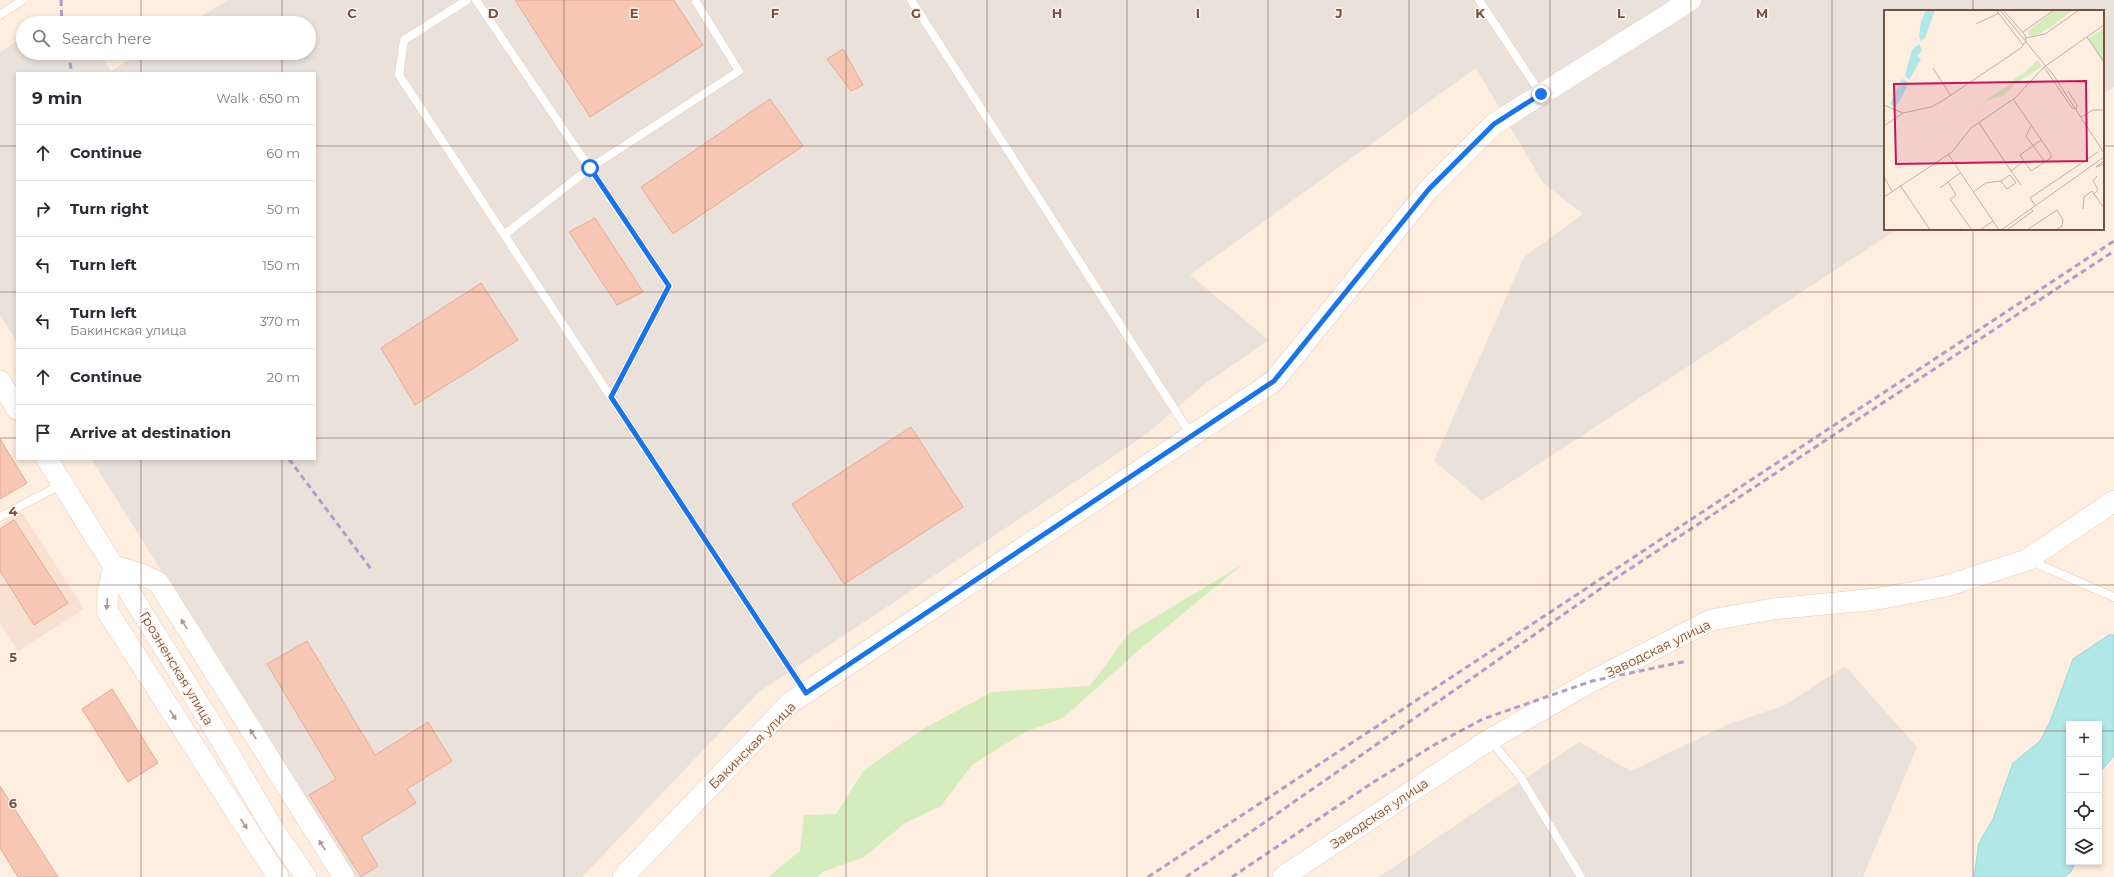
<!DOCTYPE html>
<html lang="en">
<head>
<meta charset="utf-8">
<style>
	:root { --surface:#fff; --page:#f2f2f3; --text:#2b2b33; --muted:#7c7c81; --line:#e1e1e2 }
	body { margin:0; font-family:Montserrat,sans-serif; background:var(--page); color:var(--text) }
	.controls { position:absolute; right:12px; bottom:12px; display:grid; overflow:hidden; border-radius:0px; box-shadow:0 2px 6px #0003 }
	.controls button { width:36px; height:36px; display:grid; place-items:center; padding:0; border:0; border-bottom:1px solid var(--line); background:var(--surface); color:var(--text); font:20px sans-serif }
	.stop { position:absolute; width:12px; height:12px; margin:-9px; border:3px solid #1a73e8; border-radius:50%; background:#fff }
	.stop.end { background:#1a73e8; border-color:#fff; box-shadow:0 1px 4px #0008 }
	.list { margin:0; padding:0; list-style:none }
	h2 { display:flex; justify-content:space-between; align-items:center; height:52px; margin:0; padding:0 16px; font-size:17px }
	h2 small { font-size:13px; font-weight:400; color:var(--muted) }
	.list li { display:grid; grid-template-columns:26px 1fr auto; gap:12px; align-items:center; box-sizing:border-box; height:56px; padding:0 16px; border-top:1px solid var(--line) }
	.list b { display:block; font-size:15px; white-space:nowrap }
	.list p { margin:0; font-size:13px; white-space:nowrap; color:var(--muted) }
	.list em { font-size:13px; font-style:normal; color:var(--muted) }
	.icon { flex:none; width:22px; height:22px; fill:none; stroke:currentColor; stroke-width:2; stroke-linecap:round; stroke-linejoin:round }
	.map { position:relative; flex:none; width:2114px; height:877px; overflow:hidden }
	.search { position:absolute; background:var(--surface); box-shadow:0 2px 6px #0003; left:16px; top:16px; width:300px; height:44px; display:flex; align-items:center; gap:10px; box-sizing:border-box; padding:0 14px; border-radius:22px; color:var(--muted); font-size:15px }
	.panel { position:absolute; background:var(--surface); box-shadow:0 2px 6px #0003; left:16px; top:72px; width:300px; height:388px; border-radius:0px }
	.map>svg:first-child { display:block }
	.residential { fill:#f8e1d0 }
	.industrial { fill:#ebe1db }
	.green { fill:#d5ecbd }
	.water { fill:#b2e7e8; stroke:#98d8db }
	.building { fill:#f5c7b4; stroke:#e9aa94 }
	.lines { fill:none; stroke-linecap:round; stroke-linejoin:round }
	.lane-casing { stroke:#e4cbbd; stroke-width:9 }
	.secondary-casing { stroke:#eacbba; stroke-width:22 }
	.lane { stroke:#fff; stroke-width:8 }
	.secondary { stroke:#fff; stroke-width:21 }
	.rail { stroke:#af9ec7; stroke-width:3; stroke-dasharray:6 4; stroke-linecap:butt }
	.oneway { fill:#ac978f }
	.route { stroke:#1a73e8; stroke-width:5 }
	.grid { fill:none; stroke:#755145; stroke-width:1; stroke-opacity:0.55 }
	.labels { text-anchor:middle; stroke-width:3; stroke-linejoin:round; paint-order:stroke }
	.street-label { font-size:13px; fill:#755145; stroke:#fff2e6 }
	.inset-road { fill:none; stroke:#c7afa1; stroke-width:1 }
	.view { fill:#c2185b; fill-opacity:0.15; stroke:#c2185b; stroke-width:2 }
	.inset-edge { fill:none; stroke:#755145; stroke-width:2 }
	.grid-label { font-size:13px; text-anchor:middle; font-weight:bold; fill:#755145; stroke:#fff2e6; stroke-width:3; stroke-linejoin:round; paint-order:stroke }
</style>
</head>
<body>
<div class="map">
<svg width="2114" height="877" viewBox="0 0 2114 877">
	<rect width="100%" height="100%" fill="#feeedf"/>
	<!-- residential -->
	<path class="residential" d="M21 511 84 609 18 651 0 623V525Z"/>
	<!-- industrial -->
	<path class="industrial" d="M228 0H2114V87L2103 95V11H1885V229H1898L1482 501 1434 461 1524 257 1583 214 1543 183 1476 68 1190 275 1269 340 1202 386 1147 434 759 692 582 877H355L91 459H315V73H17V342L0 315V52L23 37V53H99L111 71 140 53H309V23H190Z
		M1845 666 1917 747 1863 877H1379L1579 742 1631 771 1729 724 1785 705Z"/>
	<!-- green -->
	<path class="green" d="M1243 564 1140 649 1063 718 1025 732 972 765 941 806 905 823 864 857 822 872 818 877H768L800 851 804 815 836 814 864 770 923 729 992 692 1090 686 1129 633Z"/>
	<!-- water -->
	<path class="water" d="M2109 635H2114V756L2099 773V724H2069V862H2075L2071 872 2064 877H1974L1979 843 1993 819 2013 763 2040 741 2050 722 2073 659Z"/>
	<!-- building -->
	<path class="building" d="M515 0H674L703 45 590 117Z
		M843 49 863 85 851 91 827 59Z
		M770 99 803 146 673 234 641 187Z
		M595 218 643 292 617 305 569 232Z
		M481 283 518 340 415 405 381 348Z
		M911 427 963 507 844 584 792 504Z
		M0 439 27 483 0 499Z
		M14 520 68 603 34 625 0 571V529Z
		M307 641 375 755 428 722 452 761 407 789 416 803 361 837 378 866 361 877 309 795 336 779 267 664Z
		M112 689 158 763 128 782 82 709Z
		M0 786 58 877H18L0 848Z"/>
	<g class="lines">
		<defs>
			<path id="lane" d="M467 0 404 40 399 75 805 692
				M476 0 669 286 611 397
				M911 0 1191 435
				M1479 0 1541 94
				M0 15 23 0
				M504 235 590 168 739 71 696 2
				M0 517 62 484
				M2028 560 2114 597
				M1490 740 1520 776 1581 877"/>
			<path id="secondary" d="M0 381 17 409
				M47 459 220 738 273 829 306 877
				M114 566 138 573 158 582 344 877
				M114 566 108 592 107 611 278 877
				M623 877 790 703 1274 381 1429 189 1494 124 1691 0
				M1283 877 1489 740 1592 681 1711 620 1773 609 1877 599 1946 586 2027 560 2114 501"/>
		</defs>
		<!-- lane casing -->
		<use href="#lane" class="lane-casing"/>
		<!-- secondary casing -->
		<use href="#secondary" class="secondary-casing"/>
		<!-- lane -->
		<use href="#lane" class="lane"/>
		<!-- secondary -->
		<use href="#secondary" class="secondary"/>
		<!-- rail -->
		<path class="rail" d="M61 0 62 23
			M68 53 72 73
			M289 459 371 569
			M1148 877 2114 241
			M1186 877 1613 580 2114 251
			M1232 877 1372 783 1434 745 1483 719 1592 681 1687 661"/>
	</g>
	<!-- one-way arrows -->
	<defs><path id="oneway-solid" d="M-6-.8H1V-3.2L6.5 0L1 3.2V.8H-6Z"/></defs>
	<g class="oneway">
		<use href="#oneway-solid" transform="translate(107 604) rotate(94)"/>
		<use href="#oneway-solid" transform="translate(184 624) rotate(-122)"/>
		<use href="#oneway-solid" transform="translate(173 715) rotate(57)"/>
		<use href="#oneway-solid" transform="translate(253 734) rotate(-122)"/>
		<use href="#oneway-solid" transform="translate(244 824) rotate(57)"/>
		<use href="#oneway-solid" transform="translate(322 845) rotate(-122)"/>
	</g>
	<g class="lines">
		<!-- route -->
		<path class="route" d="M590 168 669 286 611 397 806 693 1274 381 1429 189 1494 124 1541 94"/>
	</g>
	<!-- grid -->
	<path class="grid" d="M141 0V23M282 0V23M423 0V877M564 0V877M705 0V877M846 0V877M987 0V877M1127 0V877M1268 0V877M1409 0V877M1550 0V877M1691 0V877M1832 0V877M1973 0V11M141 53V73M282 53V73M0 146H17M315 146H1885M2103 146H2114M1973 229V877M0 292H17M315 292H2114M0 438H17M315 438H2114M141 459V877M282 459V877M0 585H2114M0 731H2069M2099 731H2114"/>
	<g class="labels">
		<!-- street labels -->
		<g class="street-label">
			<text transform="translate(1658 648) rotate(-26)" y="5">Заводская улица</text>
			<text transform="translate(177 668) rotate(59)" y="5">Грозненская улица</text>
			<text transform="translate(752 745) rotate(-45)" y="5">Бакинская улица</text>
			<text transform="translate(1379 813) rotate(-34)" y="5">Заводская улица</text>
		</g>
	</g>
	<!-- overview -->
	<g transform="translate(1884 10)">
		<rect width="220" height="220" fill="#feeedf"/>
		<path d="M171 0H189L165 18 151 26H146L143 22ZM220 18V54L204 29ZM154 50 157 56 155 59 133 72 119 86 104 90 90 101 106 87 128 73 130 69 139 64Z" fill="#d5ecbd"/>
		<path d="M42 0H51L41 28 37 31 35 26 37 11ZM35 34 38 40 33 46 37 49 25 70 21 65 28 40ZM18 69 24 72 23 77 14 94 9 96 6 94Z" fill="#b2e7e8"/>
		<path class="inset-road" d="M112 0 139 35M116 0 170 66 220 143M92 14 115 3M139 22 170 0M203 27 220 52M142 28 161 24 195 0M49 58 67 86M184 81 193 95 192 99M129 89 167 144V148L147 161 140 151 127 161 137 175M0 95 19 103M192 99 188 98 160 57 220 15M197 107 209 100H219M95 113 127 161M0 116 19 103 47 97 58 91 137 38 142 31 141 25 119 0M147 116 142 126 161 152M64 144 115 220M140 151 136 145 157 130M220 151 212 157 220 154M0 167 8 181M64 172 72 185 66 189 88 220M16 175 46 220M56 178 76 163M89 182 102 173 117 171 126 165 132 173 123 179 117 171M210 184 214 180 209 171 213 166M0 187 68 142 87 118 131 88 160 57M151 195 146 188 214 142M199 199 200 187 208 181 220 198M96 220 109 211M117 220 220 147M123 220 149 201 147 199M143 220 173 200 179 210 178 216 172 220"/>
		<path class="view" d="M202 71 203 151 12 154 10 74Z"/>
		<rect width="220" height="220" class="inset-edge"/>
	</g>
	<g class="grid-label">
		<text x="352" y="18">C</text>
		<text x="493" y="18">D</text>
		<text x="634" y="18">E</text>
		<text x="775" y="18">F</text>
		<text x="916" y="18">G</text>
		<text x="1057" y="18">H</text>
		<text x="1198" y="18">I</text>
		<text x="1339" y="18">J</text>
		<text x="1480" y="18">K</text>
		<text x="1621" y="18">L</text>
		<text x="1762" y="18">M</text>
		<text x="13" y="516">4</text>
		<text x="13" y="662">5</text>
		<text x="13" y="808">6</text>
	</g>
</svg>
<div class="controls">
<button>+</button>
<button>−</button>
<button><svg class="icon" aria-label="locate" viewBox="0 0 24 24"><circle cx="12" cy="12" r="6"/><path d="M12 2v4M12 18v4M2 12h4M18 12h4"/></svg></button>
<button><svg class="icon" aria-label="layers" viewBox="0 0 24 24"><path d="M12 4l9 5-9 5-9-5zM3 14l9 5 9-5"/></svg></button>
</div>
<div class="stop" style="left:590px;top:168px"></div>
<div class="stop end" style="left:1541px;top:94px"></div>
<div class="search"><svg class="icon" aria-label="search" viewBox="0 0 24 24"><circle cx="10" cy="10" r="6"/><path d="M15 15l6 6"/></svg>Search here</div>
<section class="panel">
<h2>9 min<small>Walk · 650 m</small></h2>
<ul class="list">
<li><svg class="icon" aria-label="ahead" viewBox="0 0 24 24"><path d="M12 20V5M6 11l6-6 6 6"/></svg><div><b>Continue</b></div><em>60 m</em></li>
<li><svg class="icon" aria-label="right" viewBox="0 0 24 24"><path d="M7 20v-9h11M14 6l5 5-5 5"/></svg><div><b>Turn right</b></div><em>50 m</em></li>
<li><svg class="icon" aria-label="left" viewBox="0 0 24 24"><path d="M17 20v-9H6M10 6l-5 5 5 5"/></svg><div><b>Turn left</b></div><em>150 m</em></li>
<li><svg class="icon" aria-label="left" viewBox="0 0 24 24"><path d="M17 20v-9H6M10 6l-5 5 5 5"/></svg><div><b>Turn left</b><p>Бакинская улица</p></div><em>370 m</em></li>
<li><svg class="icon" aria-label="ahead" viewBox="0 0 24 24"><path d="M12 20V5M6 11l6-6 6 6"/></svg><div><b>Continue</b></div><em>20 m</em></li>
<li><svg class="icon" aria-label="arrive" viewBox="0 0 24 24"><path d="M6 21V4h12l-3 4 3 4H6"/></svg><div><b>Arrive at destination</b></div></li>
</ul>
</section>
</div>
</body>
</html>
